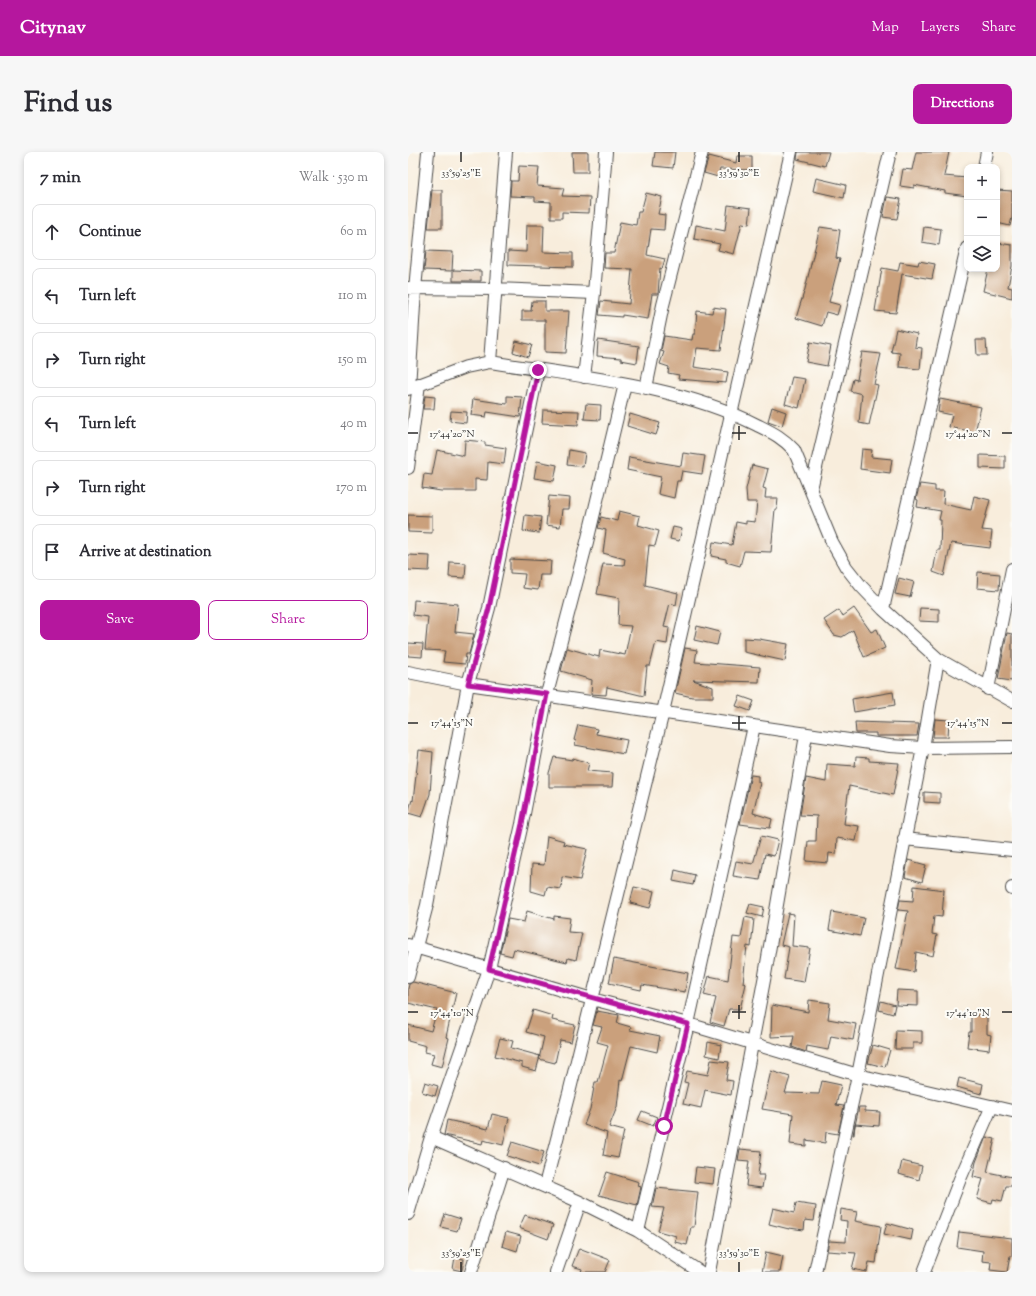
<!DOCTYPE html>
<html lang="en">
<head>
<meta charset="utf-8">
<style>
	:root { --surface:#fff; --page:#f7f7f7; --text:#2b2b33; --muted:#7c7c81; --line:#e1e1e2; --accent:#b5179e }
	body { margin:0; font-family:"Sorts Mill Goudy",serif; background:var(--page); color:var(--text) }
	.controls { position:absolute; right:12px; top:12px; display:grid; overflow:hidden; border-radius:8px; box-shadow:0 2px 6px #0003 }
	.controls button { width:36px; height:36px; display:grid; place-items:center; padding:0; border:0; border-bottom:1px solid var(--line); background:var(--surface); color:var(--text); font:20px sans-serif }
	.stop { position:absolute; width:12px; height:12px; margin:-9px; border:3px solid #b5179e; border-radius:50%; background:#fff }
	.stop.end { background:#b5179e; border-color:#fff; box-shadow:0 1px 4px #0008 }
	.list { margin:0; padding:0; list-style:none }
	h2 { display:flex; justify-content:space-between; align-items:center; height:52px; margin:0; padding:0 16px; font-size:17px }
	h2 small { font-size:13px; font-weight:400; color:var(--muted) }
	.list li { display:grid; grid-template-columns:26px 1fr auto; gap:12px; align-items:center; box-sizing:border-box; height:56px; margin:0 8px 8px; padding:0 8px; border:1px solid var(--line); border-radius:8px }
	.list b { display:block; font-size:15px; white-space:nowrap }
	.list em { font-size:13px; font-style:normal; color:var(--muted) }
	.actions { display:flex; gap:8px; padding:12px 16px }
	.actions a { flex:1; padding:9px 0; border:1px solid var(--accent); border-radius:8px; text-align:center; font-size:14px; color:var(--accent) }
	.actions .main { background:var(--accent); color:#fff }
	.icon { flex:none; width:22px; height:22px; fill:none; stroke:currentColor; stroke-width:2; stroke-linecap:round; stroke-linejoin:round }
	.map { position:relative; flex:none; width:604px; height:1120px; overflow:hidden; border-radius:8px }
	header { display:flex; align-items:center; gap:24px; box-sizing:border-box; height:56px; padding:0 20px; background:var(--accent); color:#fff }
	header strong { font-size:19px }
	nav { display:flex; gap:22px; margin-inline-start:auto; font-size:14px }
	.intro { display:flex; align-items:center; justify-content:space-between; box-sizing:border-box; height:96px; padding:0 24px }
	h1 { margin:0; font-size:28px }
	.button { padding:10px 18px; border-radius:8px; background:var(--accent); color:#fff; font-size:14px; font-weight:700 }
	main { display:flex; gap:24px; padding:0 24px }
	aside { flex:1; background:var(--surface); border-radius:8px; box-shadow:0 2px 6px #0003 }
	.map>svg:first-child { display:block }
	.building { fill:#caa07b }
	.lines { fill:none; stroke-linecap:round; stroke-linejoin:round }
	.minor-casing { stroke:#4a4846; stroke-width:14 }
	.minor { stroke:#fff; stroke-width:12 }
	.route { stroke:#b5179e; stroke-width:5 }
	.ticks { fill:none; stroke:#2b2b2b; stroke-width:1.5 }
	.ticks-label { font-size:10px; text-anchor:middle; fill:#2b2b2b; stroke:#fdfcf7; stroke-width:4; stroke-linejoin:round; paint-order:stroke }
</style>
</head>
<body>
<header>
<strong>Citynav</strong>
<nav><a>Map</a><a>Layers</a><a>Share</a></nav>
</header>
<div class="intro"><h1>Find us</h1><a class="button">Directions</a></div>
<main>
<aside>
<h2>7 min<small>Walk · 530 m</small></h2>
<ul class="list">
<li><svg class="icon" aria-label="ahead" viewBox="0 0 24 24"><path d="M12 20V5M6 11l6-6 6 6"/></svg><div><b>Continue</b></div><em>60 m</em></li>
<li><svg class="icon" aria-label="left" viewBox="0 0 24 24"><path d="M17 20v-9H6M10 6l-5 5 5 5"/></svg><div><b>Turn left</b></div><em>110 m</em></li>
<li><svg class="icon" aria-label="right" viewBox="0 0 24 24"><path d="M7 20v-9h11M14 6l5 5-5 5"/></svg><div><b>Turn right</b></div><em>150 m</em></li>
<li><svg class="icon" aria-label="left" viewBox="0 0 24 24"><path d="M17 20v-9H6M10 6l-5 5 5 5"/></svg><div><b>Turn left</b></div><em>40 m</em></li>
<li><svg class="icon" aria-label="right" viewBox="0 0 24 24"><path d="M7 20v-9h11M14 6l5 5-5 5"/></svg><div><b>Turn right</b></div><em>170 m</em></li>
<li><svg class="icon" aria-label="arrive" viewBox="0 0 24 24"><path d="M6 21V4h12l-3 4 3 4H6"/></svg><div><b>Arrive at destination</b></div></li>
</ul>
<div class="actions"><a class="main">Save</a><a>Share</a></div>
</aside>
<div class="map">
<svg width="604" height="1120" viewBox="0 0 604 1120">
	<rect width="100%" height="100%" fill="#fdfcf7"/>
	<filter id="ink" filterUnits="userSpaceOnUse"><feTurbulence type="fractalNoise" baseFrequency=".025" numOctaves="2"/><feDisplacementMap in="SourceGraphic" scale="8" xChannelSelector="R" yChannelSelector="G"/><feConvolveMatrix kernelMatrix="1 2 1 2 8 2 1 2 1" color-interpolation-filters="sRGB"/></filter>
	<filter id="wash" filterUnits="userSpaceOnUse"><feTurbulence type="fractalNoise" baseFrequency=".012" numOctaves="4" result="noise"/><feDisplacementMap in="SourceGraphic" scale="16" xChannelSelector="R" yChannelSelector="G"/><feGaussianBlur stdDeviation="0.9" result="paint"/><feColorMatrix in="noise" values="0 0 0 0 0 0 0 0 0 0 0 0 0 0 0 0 0 1.4 0 .05"/><feComposite in="paint" operator="in"/></filter>
	<g filter="url(#wash)">
		<rect width="100%" height="100%" fill="#f8eddc"/>
		<g id="blocks">
			<!-- building -->
			<path class="building" d="M164 0H180V20H165Z
				M247 0H267L265 16 245 14Z
				M390 0H421L417 14 389 7Z
				M508 0H541L536 24 559 26V44L537 41V39L506 33V36L492 34 495 17 504 18Z
				M301 4 328 11 329 4H344V18L312 17 310 25 296 21Z
				M111 14 131 15 129 34 156 36 154 44 182 45 181 61 154 60V66H143V50L127 49V45L102 44 103 29H110Z
				M408 26 438 33 436 46 405 39Z
				M24 38H34V76H20Z
				M589 38 604 39V65L602 74 589 71Z
				M238 41 254 45 250 62 257 63 256 78 243 77 239 103 257 107 254 117 252 116 250 142H244L240 167 214 163V165L191 163 193 149 221 152 224 117 196 116 197 101H206L212 70 228 73 230 60H233Z
				M479 45 493 47 489 67 475 65Z
				M320 53 343 56 341 72 334 71 326 102 310 98 312 92 286 87 288 73 317 79Z
				M119 73H136L135 100 165 101V115L100 113V99L118 100Z
				M412 75 432 78 428 106 432 107 421 150 432 153 429 163 418 160 414 174 388 166 397 137Z
				M516 75 533 77 531 93 514 90Z
				M589 91 604 93V114L600 135 604 136V146L575 139 580 117H589Z
				M18 99 45 100 44 119 16 118Z
				M511 109 527 112 524 127 494 122 488 161 467 159 474 116 490 119 492 110 510 113Z
				M45 118 73 119V129H45Z
				M124 149H137V159H161L158 201 137 200V168H114V159H123Z
				M305 155 318 157 313 198 289 196 286 215 320 220 318 231 270 227 271 223 260 221 261 215 252 212 256 200 253 199 256 184 284 188 285 182H287L289 159 304 161Z
				M488 177 509 182 507 195 514 196 512 217 491 215 492 201 483 200Z
				M190 188 231 194 229 211 213 208V206L189 204Z
				M568 188H578L579 203H569Z
				M108 189 124 193 120 205 105 200Z
				M402 190 423 194 419 214 398 210Z
				M454 200 473 202 466 232 470 233 461 273 451 271 454 242 442 239 445 227 449 228Z
				M384 225 397 227 391 256 377 252Z
				M17 244 27 245 26 257H15Z
				M99 244 114 245 112 265 79 260 78 265 63 263 65 247 99 252Z
				M532 247 573 255 567 280 541 275 544 263 530 260Z
				M178 252 193 253 192 268 176 267Z
				M364 255 378 260 374 274 360 269Z
				M135 258 171 259 170 273 134 271Z
				M43 259 59 260 58 271 42 269Z
				M222 262 252 271 248 283 219 274Z
				M57 288 77 290V293L98 296 96 312 80 310 79 328 67 327V339H33L14 336 16 322 24 323 29 298 56 304Z
				M454 297 464 298 463 305 484 307 482 321 452 317Z
				M161 298 177 301 175 315 159 313Z
				M275 301 297 304 294 322 274 319 272 329H269L266 346 250 342 253 325 219 318 221 305 273 314Z
				M572 303 597 304V317L572 316Z
				M129 309 149 313 146 329 126 326Z
				M344 313 360 317 355 336 358 337 357 346H370L369 357H367L363 400 336 399 332 414 318 410V407L303 404 305 390 324 393 328 370 338 372V369L347 370 349 350H339L338 337Z
				M512 332 527 334V339H536L535 352 563 358 566 344 582 348 574 378 584 379 582 396 543 391 536 424 525 420 529 398H532L533 368H531L533 359 509 355 510 348 508 347Z
				M141 344 162 346 161 357H154L152 375 138 373Z
				M211 359 232 364 230 373 251 379 247 394 241 393 237 433 270 441 268 453 262 451 256 475 261 476 259 492 248 490 242 514H239L236 544 199 535 198 543 183 542 184 528 153 519 159 496 191 505 192 498 217 503 223 474 210 473 211 446 189 442 195 412 216 413 217 407 195 401 198 378 190 376 193 365 209 369Z
				M0 363 24 364V381L0 380Z
				M117 363 133 365 131 381 115 379Z
				M265 375 274 377 271 389 262 387Z
				M0 403 22 404 21 419 0 418Z
				M102 407 143 409 142 423H132L130 438 115 436 117 422 102 421Z
				M42 410 58 411 57 426 41 425Z
				M570 420 592 422 591 438 569 436Z
				M491 426 506 430 502 445 487 442Z
				M6 448 50 452 47 480 66 482 61 502H58L57 512 35 510 37 499 17 498 20 465 5 463Z
				M446 456 463 480 469 477 477 496 456 505 445 478 434 485 426 483 416 468 431 458 435 464Z
				M512 456 531 457V470L511 469Z
				M289 474 312 480 309 493 286 488Z
				M599 481 604 482V529L590 527Z
				M336 486 351 487 380 492 377 509 336 500Z
				M0 491 15 492 14 505 0 504Z
				M277 496 289 498 287 510 352 515 351 530 285 528 305 535V545H284L267 541Z
				M485 540 487 553 446 560 444 547Z
				M332 544 346 549 342 559 328 554Z
				M527 567 541 568 540 585H525Z
				M447 570 511 572 509 584H468V581H448Z
				M170 573 189 577 188 582 219 588 216 602 167 593 168 589 166 588Z
				M11 598 25 600 22 642 14 665 0 661 4 648 5 649Z
				M146 605 164 608 165 606 181 611 179 619 205 621 204 635H141V621Z
				M448 605 461 606V609L491 611 485 643 441 634 436 672 451 674 448 689 429 686 428 702 421 701 420 711 398 709 400 689H408L409 664 392 663 398 626 418 630 419 612 447 614Z
				M343 623 350 624V630L352 631 345 661 364 667 362 676 332 672Z
				M516 640 532 641V651L516 650Z
				M139 684 156 689 155 692 179 697 172 728 154 725 153 737 139 735 137 743 123 739 124 712 136 713Z
				M353 684 370 688 366 704 357 702 352 728 325 724 328 709 345 712Z
				M500 708 518 713 514 730 497 725Z
				M267 718 287 723 285 733 265 729Z
				M506 734 536 738 534 765 526 764 524 782 529 783 525 804 508 800 506 820 488 817 500 759 490 758 492 748 505 749Z
				M226 735 246 739 242 756 222 751Z
				M342 752 356 755 354 765 339 761Z
				M119 759 146 767V764L162 766 160 780 174 781 168 808 160 806 159 810 106 797 104 804 92 801 100 767 116 770Z
				M424 760 456 766 452 784 421 778Z
				M380 761 386 762 384 794 402 796 396 830 376 827 381 795 373 793Z
				M337 765 346 767 343 795 339 794 335 831 338 832 332 857H321L316 874 302 870 308 846 296 843 301 824 320 828 325 785 333 786Z
				M206 807 280 821 277 840 234 833 233 838 201 831Z
				M5 830 48 841 38 885 41 886 34 915 23 912 26 902 17 900 18 894 0 889V873L23 879 29 858 0 851V837L1 832Z
				M489 838 510 839V854L488 853Z
				M401 848 422 851 420 867 448 872 445 888 423 884 420 898 399 894 398 900 384 895 386 884 363 885 364 853 400 860Z
				M473 849 487 853 485 862 471 858Z
				M125 858 145 864 144 868 167 873 163 890 152 888 147 911 131 907 136 885 118 880Z
				M189 859 211 863 209 871 223 875 222 878 252 884 249 900 223 894 214 929 212 928 209 955 201 975 216 979 210 1006 195 1003 199 981 176 973 182 957 187 930H190L200 893 189 890 194 875 185 873Z
				M563 863 579 864V882L583 883 581 898 559 895 561 880H563Z
				M488 878 514 879V891H505V897H487Z
				M92 886 105 889 103 896 132 904 128 919 114 915V911L87 904Z
				M300 890 313 893 311 906 298 903Z
				M465 893 482 898 477 915 460 911Z
				M303 908 321 910 318 928 325 929 323 943 297 938 293 956 275 952 280 931 276 930 279 919 300 923Z
				M363 919 382 925 377 941 411 942 414 929 433 933 428 953 436 954 430 982 418 980 417 991 398 988V994L382 992 385 962 354 957Z
				M551 926 575 932 573 942 549 935Z
				M17 930 30 934 27 944 14 940Z
				M451 955H457V959L472 960 471 974 447 972 446 983H445Z
				M234 959 249 965 245 974 230 968Z
				M84 962 101 966 95 993 75 988 74 992 36 983 39 968 80 977Z
				M578 985 587 987 579 1020 604 1025V1034H598L594 1049 585 1047 584 1051 569 1047 575 1027 565 1025 568 1010Z
				M104 990 136 1000 131 1014 99 1004Z
				M332 997 353 999 350 1023H356L354 1036 338 1034 341 1009 330 1008Z
				M494 1009 514 1014 511 1028 491 1022Z
				M288 1015 307 1017 305 1032 286 1030Z
				M199 1020 231 1030 230 1034 233 1035 229 1053 191 1043Z
				M248 1036 290 1040 286 1075H283L279 1093 267 1090 268 1084 250 1079 256 1056 244 1055Z
				M388 1051 408 1054 406 1069 397 1068 396 1078 381 1076V1077L361 1072 365 1056 386 1061Z
				M433 1057 449 1060 447 1069 473 1074 468 1111 461 1110 459 1120 444 1117 448 1101 419 1099 421 1089 438 1090 439 1069 432 1068Z
				M37 1062 53 1067 49 1079 33 1075Z
				M117 1063 145 1073 140 1087 111 1076Z
				M479 1071 505 1078 503 1088 476 1082Z
				M98 1080 113 1084 109 1099 94 1094Z
				M551 1080 604 1086V1104H602L599 1120 582 1118 583 1110 574 1109 575 1099 549 1095Z
				M171 1096 202 1108 197 1120H173L174 1117 164 1114Z
				M358 1100 375 1104 372 1120H354Z
				M47 1105 56 1107 54 1119 45 1117Z"/>
		</g>
	</g>
	<g filter="url(#ink)">
		<use href="#blocks" fill-opacity="0" stroke="#4a4846" stroke-width="1"/>
		<g class="lines">
			<defs>
				<path id="minor" d="M576 15 579 0
					M0 136 87 137 186 141
					M82 210 98 0
					M176 225 186 141 198 0
					M1 236 7 137 20 0
					M238 236 255 153 294 0
					M0 237 58 215 82 210C168 224 271 233 349 273 365 281 374 285 386 298L424 390 438 415 453 434 475 457 530 507 604 549
					M0 316 11 232
					M403 337 482 0
					M475 457 559 96
					M0 520 60 532 482 594 515 596 604 595
					M580 537 604 417
					M496 687 604 698
					M604 736V737
					M0 793 184 847 280 872 450 923 604 959
					M0 825 19 753 60 532 81 456 130 218
					M23 985 172 1050 230 1079 292 1120
					M137 1033 162 937 255 560 383 0
					M0 1062 23 985 81 817 114 672 139 542 179 390 217 232
					M230 1079 280 872 346 574
					M63 1120 96 1016
					M148 1120 172 1050
					M301 1120 357 823 398 583
					M407 1120 450 923 515 596 530 507
					M516 1120 552 1027 584 954"/>
			</defs>
			<!-- minor casing -->
			<use href="#minor" class="minor-casing"/>
			<!-- minor -->
			<use href="#minor" class="minor"/>
		</g>
	</g>
	<g class="lines" filter="url(#ink)">
		<!-- route -->
		<path class="route" d="M130 218 81 456 60 532 139 542 114 672 81 817 280 872 256 974"/>
	</g>
	<!-- ticks -->
	<path class="ticks" d="M53 0V10M331 0V10M331 274V288M0 281H10M324 281H338M594 281H604M331 564V578M0 571H10M324 571H338M594 571H604M331 853V867M0 860H10M324 860H338M594 860H604M53 1110V1120M331 1110V1120"/>
	<g class="ticks-label">
		<text x="53" y="24">33°59'25"E</text>
		<text x="331" y="24">33°59'30"E</text>
		<text x="44" y="285">17°44'20"N</text>
		<text x="560" y="285">17°44'20"N</text>
		<text x="44" y="574">17°44'15"N</text>
		<text x="560" y="574">17°44'15"N</text>
		<text x="44" y="864">17°44'10"N</text>
		<text x="560" y="864">17°44'10"N</text>
		<text x="53" y="1104">33°59'25"E</text>
		<text x="331" y="1104">33°59'30"E</text>
	</g>
</svg>
<div class="controls">
<button>+</button>
<button>−</button>
<button><svg class="icon" aria-label="layers" viewBox="0 0 24 24"><path d="M12 4l9 5-9 5-9-5zM3 14l9 5 9-5"/></svg></button>
</div>
<div class="stop" style="left:256px;top:974px"></div>
<div class="stop end" style="left:130px;top:218px"></div>
</div>
</main>
</body>
</html>
